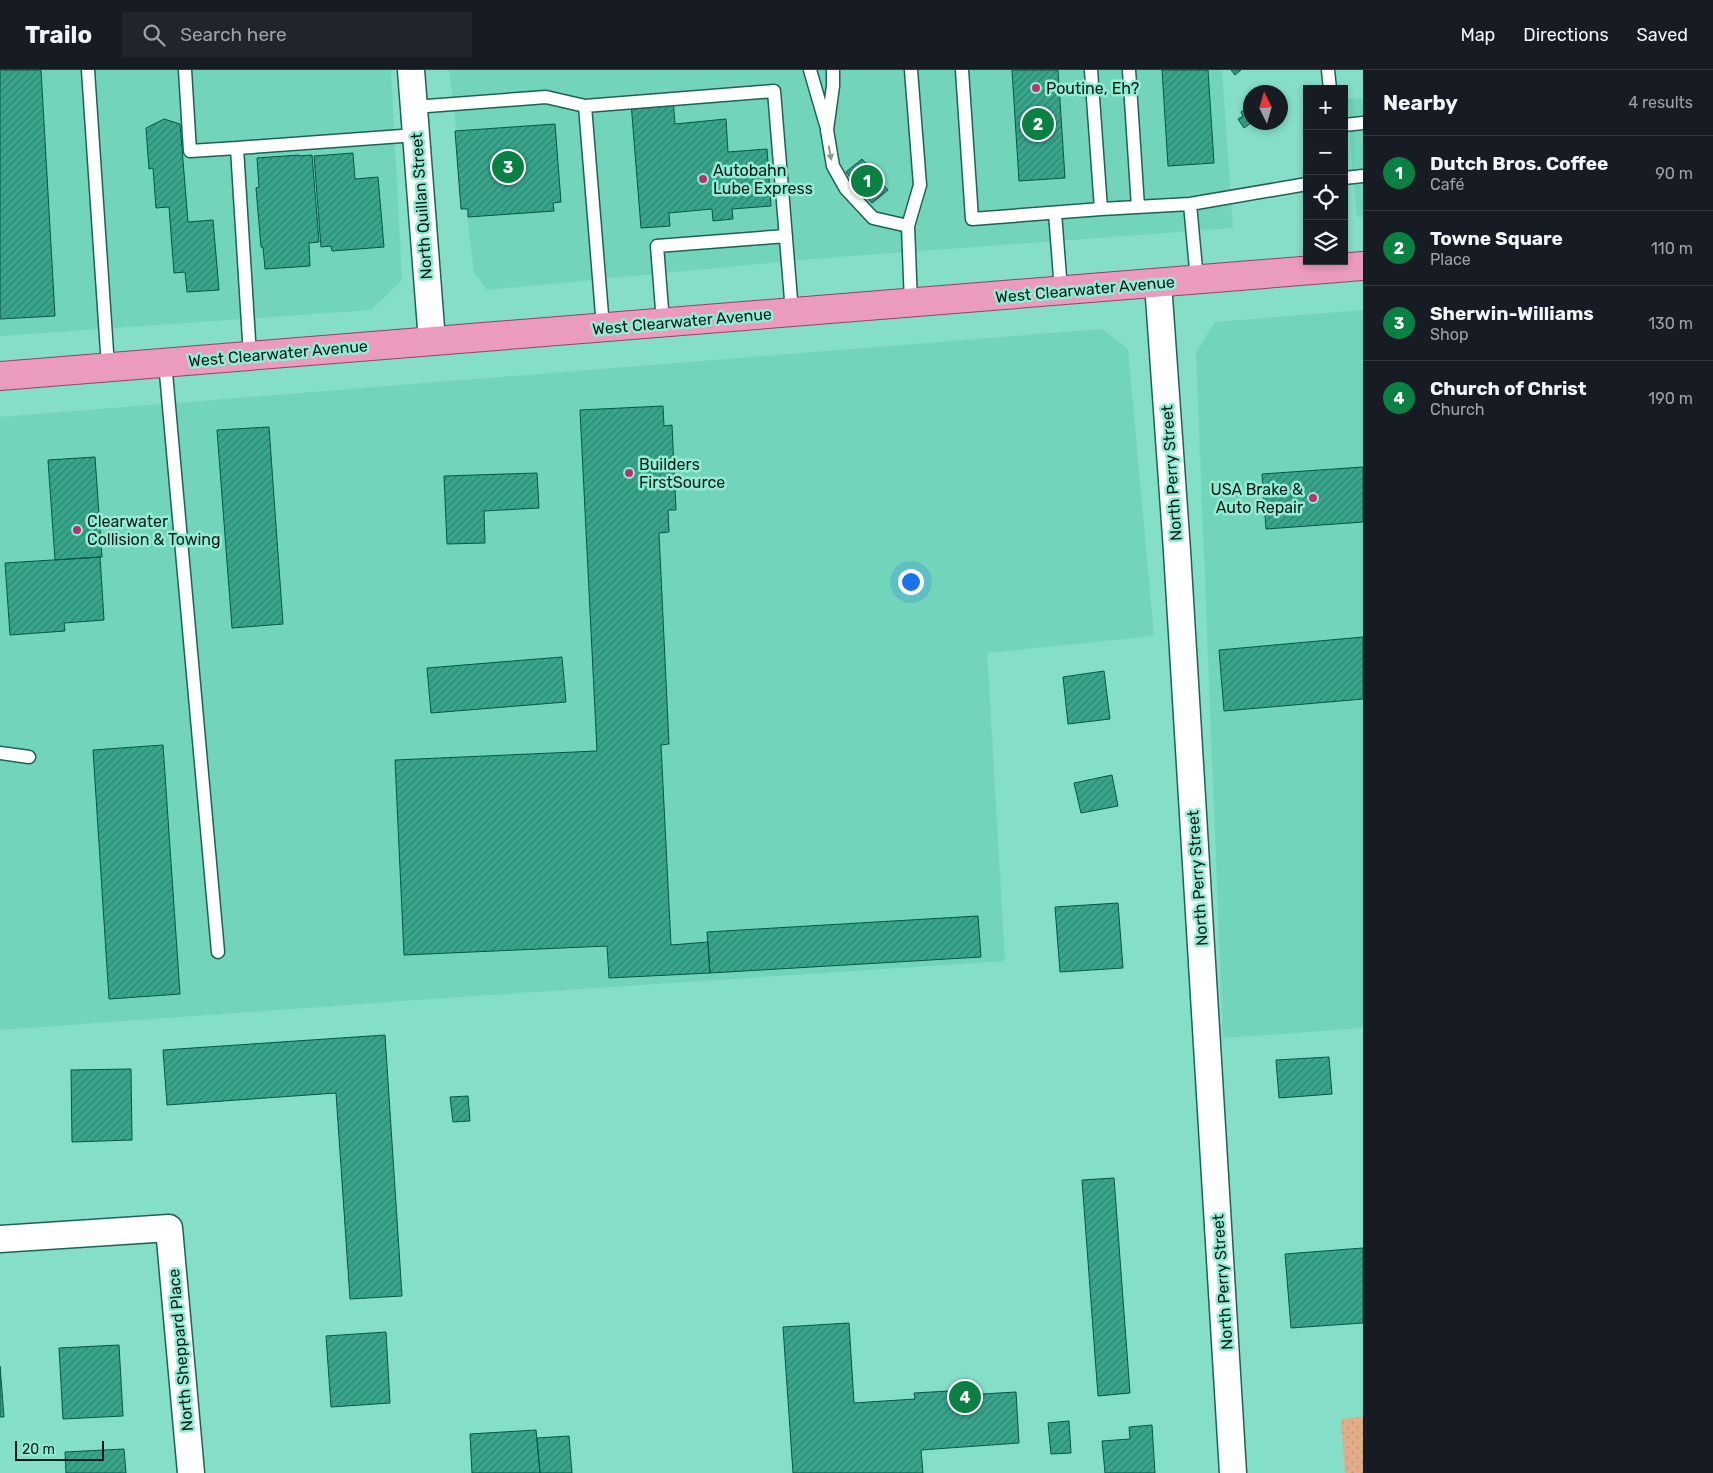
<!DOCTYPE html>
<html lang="en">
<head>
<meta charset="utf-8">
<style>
	:root { --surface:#171b24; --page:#20242c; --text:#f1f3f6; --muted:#9ea1a6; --line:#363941; --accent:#0b8043 }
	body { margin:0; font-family:Rubik,sans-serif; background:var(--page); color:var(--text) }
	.controls { position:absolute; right:15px; top:15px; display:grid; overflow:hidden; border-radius:0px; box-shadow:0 2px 8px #0003 }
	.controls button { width:45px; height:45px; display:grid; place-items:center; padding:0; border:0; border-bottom:1px solid var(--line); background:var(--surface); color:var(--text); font:25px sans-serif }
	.compass { position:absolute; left:1243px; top:15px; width:45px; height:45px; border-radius:50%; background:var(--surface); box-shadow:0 2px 8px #0003; rotate:355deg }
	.scale { position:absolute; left:15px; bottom:12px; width:89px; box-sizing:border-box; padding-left:5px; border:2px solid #011c16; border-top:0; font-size:14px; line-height:18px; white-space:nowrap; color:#011c16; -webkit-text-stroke:4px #93ecd4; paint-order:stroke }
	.you { position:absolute; left:910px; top:511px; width:18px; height:18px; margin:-12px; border:4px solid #fff; border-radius:50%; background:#1a73e8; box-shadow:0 0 0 8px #1a73e833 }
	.badge { display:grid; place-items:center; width:32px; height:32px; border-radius:50%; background:var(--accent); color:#fff; font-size:16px; font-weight:700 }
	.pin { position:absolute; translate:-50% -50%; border:2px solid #fff; box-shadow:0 1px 5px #0006 }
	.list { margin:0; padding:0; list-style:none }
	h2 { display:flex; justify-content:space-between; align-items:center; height:65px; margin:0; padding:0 20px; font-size:21px }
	h2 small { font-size:16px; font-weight:400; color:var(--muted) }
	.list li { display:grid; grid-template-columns:32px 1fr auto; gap:15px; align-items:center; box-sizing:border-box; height:75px; padding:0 20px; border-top:1px solid var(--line) }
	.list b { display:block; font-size:19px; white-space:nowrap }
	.list p { margin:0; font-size:16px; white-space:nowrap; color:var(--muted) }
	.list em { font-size:16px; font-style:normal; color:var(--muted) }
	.icon { flex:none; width:28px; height:28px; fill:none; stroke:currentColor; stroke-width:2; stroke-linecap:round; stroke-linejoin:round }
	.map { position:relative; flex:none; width:1363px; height:1403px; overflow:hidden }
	header { display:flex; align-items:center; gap:30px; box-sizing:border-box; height:70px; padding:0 25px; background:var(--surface); border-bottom:1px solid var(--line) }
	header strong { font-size:24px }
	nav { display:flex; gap:28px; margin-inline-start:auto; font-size:18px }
	.search { width:350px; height:45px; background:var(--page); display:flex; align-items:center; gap:12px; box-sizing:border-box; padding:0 18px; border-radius:0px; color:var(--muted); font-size:19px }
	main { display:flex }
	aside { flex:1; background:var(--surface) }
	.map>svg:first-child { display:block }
	.built { fill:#71d4bb }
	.garden { fill:url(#garden-dots) }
	.building { fill:url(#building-hatch); stroke:#065647 }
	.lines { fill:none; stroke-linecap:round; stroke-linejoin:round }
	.service-casing { stroke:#1c6354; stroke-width:15 }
	.minor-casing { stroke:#1c6354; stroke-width:29 }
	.primary-casing { stroke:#914368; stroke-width:30 }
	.service { stroke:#fff; stroke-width:12 }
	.minor { stroke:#fff; stroke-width:26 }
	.primary { stroke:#eb9bbf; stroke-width:28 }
	.oneway { fill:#8d9996 }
	.poi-dot { fill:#b83173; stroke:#93ecd4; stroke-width:2 }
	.labels { text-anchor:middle; stroke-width:5; stroke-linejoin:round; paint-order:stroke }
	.poi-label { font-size:16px; fill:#011c16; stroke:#93ecd4; text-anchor:start }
	.street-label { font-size:16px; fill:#011c16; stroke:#93ecd4 }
</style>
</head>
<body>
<header>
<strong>Trailo</strong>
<div class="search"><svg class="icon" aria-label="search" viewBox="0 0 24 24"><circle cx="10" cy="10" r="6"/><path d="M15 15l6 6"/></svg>Search here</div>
<nav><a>Map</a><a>Directions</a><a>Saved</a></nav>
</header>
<main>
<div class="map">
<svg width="1363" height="1403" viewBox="0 0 1363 1403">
	<defs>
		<pattern id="garden-dots" width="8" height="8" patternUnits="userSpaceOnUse" patternTransform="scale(1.25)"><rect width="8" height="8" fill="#e1ad89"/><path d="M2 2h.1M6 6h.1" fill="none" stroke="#bf9476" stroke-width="1.8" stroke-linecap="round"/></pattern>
		<pattern id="building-hatch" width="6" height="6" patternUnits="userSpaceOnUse" patternTransform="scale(1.25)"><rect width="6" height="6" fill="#39a58d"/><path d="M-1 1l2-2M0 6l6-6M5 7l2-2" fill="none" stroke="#2e8672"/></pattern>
	</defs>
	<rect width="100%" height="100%" fill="#85dec7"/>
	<!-- built -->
	<path class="built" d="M0 0H391L402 210 371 240 0 266Z
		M449 0H1222L1233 158 812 189 487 220 474 202Z
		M1363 28V147H1357L1351 84 1348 29Z
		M1363 240V958L1223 968 1196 282 1215 252Z
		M1102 259 1128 279 1154 566 987 583 1005 891 415 930 0 960V347Z"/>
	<!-- garden -->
	<path class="garden" d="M1363 1347V1403H1345L1341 1349Z"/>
	<!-- building -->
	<path class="building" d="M0 0H41L55 246 0 249Z
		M1012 0H1058L1065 108 1019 111Z
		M1162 0H1208L1214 93 1168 96Z
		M1231 0H1241L1235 5Z
		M673 29 675 54 726 49 728 82 767 79 771 136 732 139 733 149 713 151 712 139 669 143 670 156 641 158 631 33Z
		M1250 35V52H1252L1244 58 1238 49 1243 46 1241 42Z
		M164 49 180 54 188 152 213 150 219 220 187 222 185 202 174 203 169 137 156 138 153 98 149 99 146 58Z
		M555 54 561 132 553 133 554 141 468 147V139H461L455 61Z
		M353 83 355 109 378 107 384 177 332 181 331 176 321 177 314 86Z
		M299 85V86L312 85 319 172 309 173 310 196 265 199 263 177H261L256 118 259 117 257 88Z
		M862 89 888 120 872 133 846 102Z
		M663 336 664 356 672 355 676 440H668L669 462 659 463 669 674 661 675 671 875 708 872 710 903 609 908 607 876 404 885 395 690 597 681 580 340Z
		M269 357 283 554 232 558 217 360Z
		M95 387 102 487 55 490 48 390Z
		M1363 397V452L1266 459 1262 404Z
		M537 403 539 438 484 441 485 473 447 474 444 406Z
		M100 487 104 550 64 553 65 561 10 565 5 493Z
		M1363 567V629L1224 641 1219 580Z
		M562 587 566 632 431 643 427 598Z
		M1104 601 1110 649 1068 654 1063 607Z
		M163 675 180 924 109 929 93 680Z
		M1112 705 1118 736 1081 743 1074 713Z
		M1118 833 1123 898 1060 902 1055 837Z
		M978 846 981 887 710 903 707 862Z
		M385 965 402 1226 350 1229 336 1023 167 1035 163 980Z
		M1329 987 1332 1024 1279 1028 1276 990Z
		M131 999 132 1070 72 1072 71 1000Z
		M468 1026 470 1051 453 1052 450 1027Z
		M1114 1108 1130 1323 1098 1326 1082 1110Z
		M1363 1178V1253L1291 1258 1285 1184Z
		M849 1253 854 1333 915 1329 914 1323 966 1320V1325L1016 1322 1019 1373 921 1380 923 1403H793L783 1257Z
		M386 1262 390 1333 331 1337 326 1266Z
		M119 1275 123 1346 63 1349 59 1278Z
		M0 1296 4 1347H0Z
		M1069 1351 1071 1383 1051 1384 1048 1353Z
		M1152 1355 1155 1403H1105L1102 1371 1130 1369 1129 1357Z
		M536 1360 540 1403H472L470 1364Z
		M569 1366 572 1403H540L537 1368Z
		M124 1379 126 1403H66L65 1382Z"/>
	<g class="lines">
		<defs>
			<path id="service" d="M88 0 108 297
				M185 0 190 81 237 78
				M810 0 826 55
				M833 0V16L827 60 833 96 846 119 873 148 908 156
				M962 0 972 149 1101 139 1091 0
				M1129 0 1138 137
				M1328 0 1330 19
				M414 37 546 27 585 36
				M1344 55 1363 53
				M1344 108 1363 106
				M1190 134 1197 210
				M1101 139 1190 134 1307 114
				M1055 143 1061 220
				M911 233 908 156 920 115 911 0
				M663 252 657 176 786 166
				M603 257 585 36 774 21 792 242
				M250 286 237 78 416 65
				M165 292 218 882
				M0 683 29 687"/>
			<path id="minor" d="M411 0 432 271
				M1158 213 1177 481 1233 1403
				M0 1169 169 1158 191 1403"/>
			<path id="primary" d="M0 306 1363 196"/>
		</defs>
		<!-- service casing -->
		<use href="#service" class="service-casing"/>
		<!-- minor casing -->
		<use href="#minor" class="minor-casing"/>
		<!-- primary casing -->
		<use href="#primary" class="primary-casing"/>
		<!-- service -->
		<use href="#service" class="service"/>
		<!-- minor -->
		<use href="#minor" class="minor"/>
		<!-- primary -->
		<use href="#primary" class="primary"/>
	</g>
	<!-- one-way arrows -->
	<defs><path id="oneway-solid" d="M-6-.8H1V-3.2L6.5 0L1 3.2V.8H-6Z" transform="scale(1.25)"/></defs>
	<use class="oneway" href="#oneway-solid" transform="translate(830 83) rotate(80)"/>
	<!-- markers -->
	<g class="poi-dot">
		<circle cx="1036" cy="18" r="5"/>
		<circle cx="703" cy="109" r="5"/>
		<circle cx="629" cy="403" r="5"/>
		<circle cx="1313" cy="428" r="5"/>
		<circle cx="77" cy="460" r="5"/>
	</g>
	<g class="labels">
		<!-- poi labels -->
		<g class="poi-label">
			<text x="1046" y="24">Poutine, Eh?</text>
			<text x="713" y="106">Autobahn<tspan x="713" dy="18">Lube Express</tspan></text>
			<text x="639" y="400">Builders<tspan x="639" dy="18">FirstSource</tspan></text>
			<text x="1303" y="425" text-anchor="end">USA Brake &amp;<tspan x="1303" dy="18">Auto Repair</tspan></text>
			<text x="87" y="457">Clearwater<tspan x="87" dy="18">Collision &amp; Towing</tspan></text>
		</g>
		<!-- street labels -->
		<g class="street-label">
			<text transform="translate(421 136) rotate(-94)" y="6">North Quillan Street</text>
			<text transform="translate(1085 219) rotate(-5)" y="6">West Clearwater Avenue</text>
			<text transform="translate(682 251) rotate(-5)" y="6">West Clearwater Avenue</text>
			<text transform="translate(278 283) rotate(-5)" y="6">West Clearwater Avenue</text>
			<text transform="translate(1171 403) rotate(-94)" y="6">North Perry Street</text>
			<text transform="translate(1197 808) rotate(-94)" y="6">North Perry Street</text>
			<text transform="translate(1222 1212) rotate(-94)" y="6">North Perry Street</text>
			<text transform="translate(180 1280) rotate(-95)" y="6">North Sheppard Place</text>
		</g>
	</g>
</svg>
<div class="controls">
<button>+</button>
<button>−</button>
<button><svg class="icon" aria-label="locate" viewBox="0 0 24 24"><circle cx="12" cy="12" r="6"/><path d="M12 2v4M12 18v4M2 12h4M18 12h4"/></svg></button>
<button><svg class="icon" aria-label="layers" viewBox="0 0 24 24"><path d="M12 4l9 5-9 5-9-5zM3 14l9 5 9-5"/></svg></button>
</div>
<svg class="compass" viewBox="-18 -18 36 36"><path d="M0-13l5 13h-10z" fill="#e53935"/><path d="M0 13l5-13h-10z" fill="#9ea1a6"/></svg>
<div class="scale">20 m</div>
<div class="you"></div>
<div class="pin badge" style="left:867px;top:111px">1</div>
<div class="pin badge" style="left:1038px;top:54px">2</div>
<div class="pin badge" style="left:508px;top:97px">3</div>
<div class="pin badge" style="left:965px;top:1327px">4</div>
</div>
<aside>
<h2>Nearby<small>4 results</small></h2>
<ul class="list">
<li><span class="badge">1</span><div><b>Dutch Bros. Coffee</b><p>Café</p></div><em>90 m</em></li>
<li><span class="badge">2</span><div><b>Towne Square</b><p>Place</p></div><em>110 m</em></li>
<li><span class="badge">3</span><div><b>Sherwin-Williams</b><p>Shop</p></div><em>130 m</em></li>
<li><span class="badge">4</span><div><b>Church of Christ</b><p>Church</p></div><em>190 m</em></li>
</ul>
</aside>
</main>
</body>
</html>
